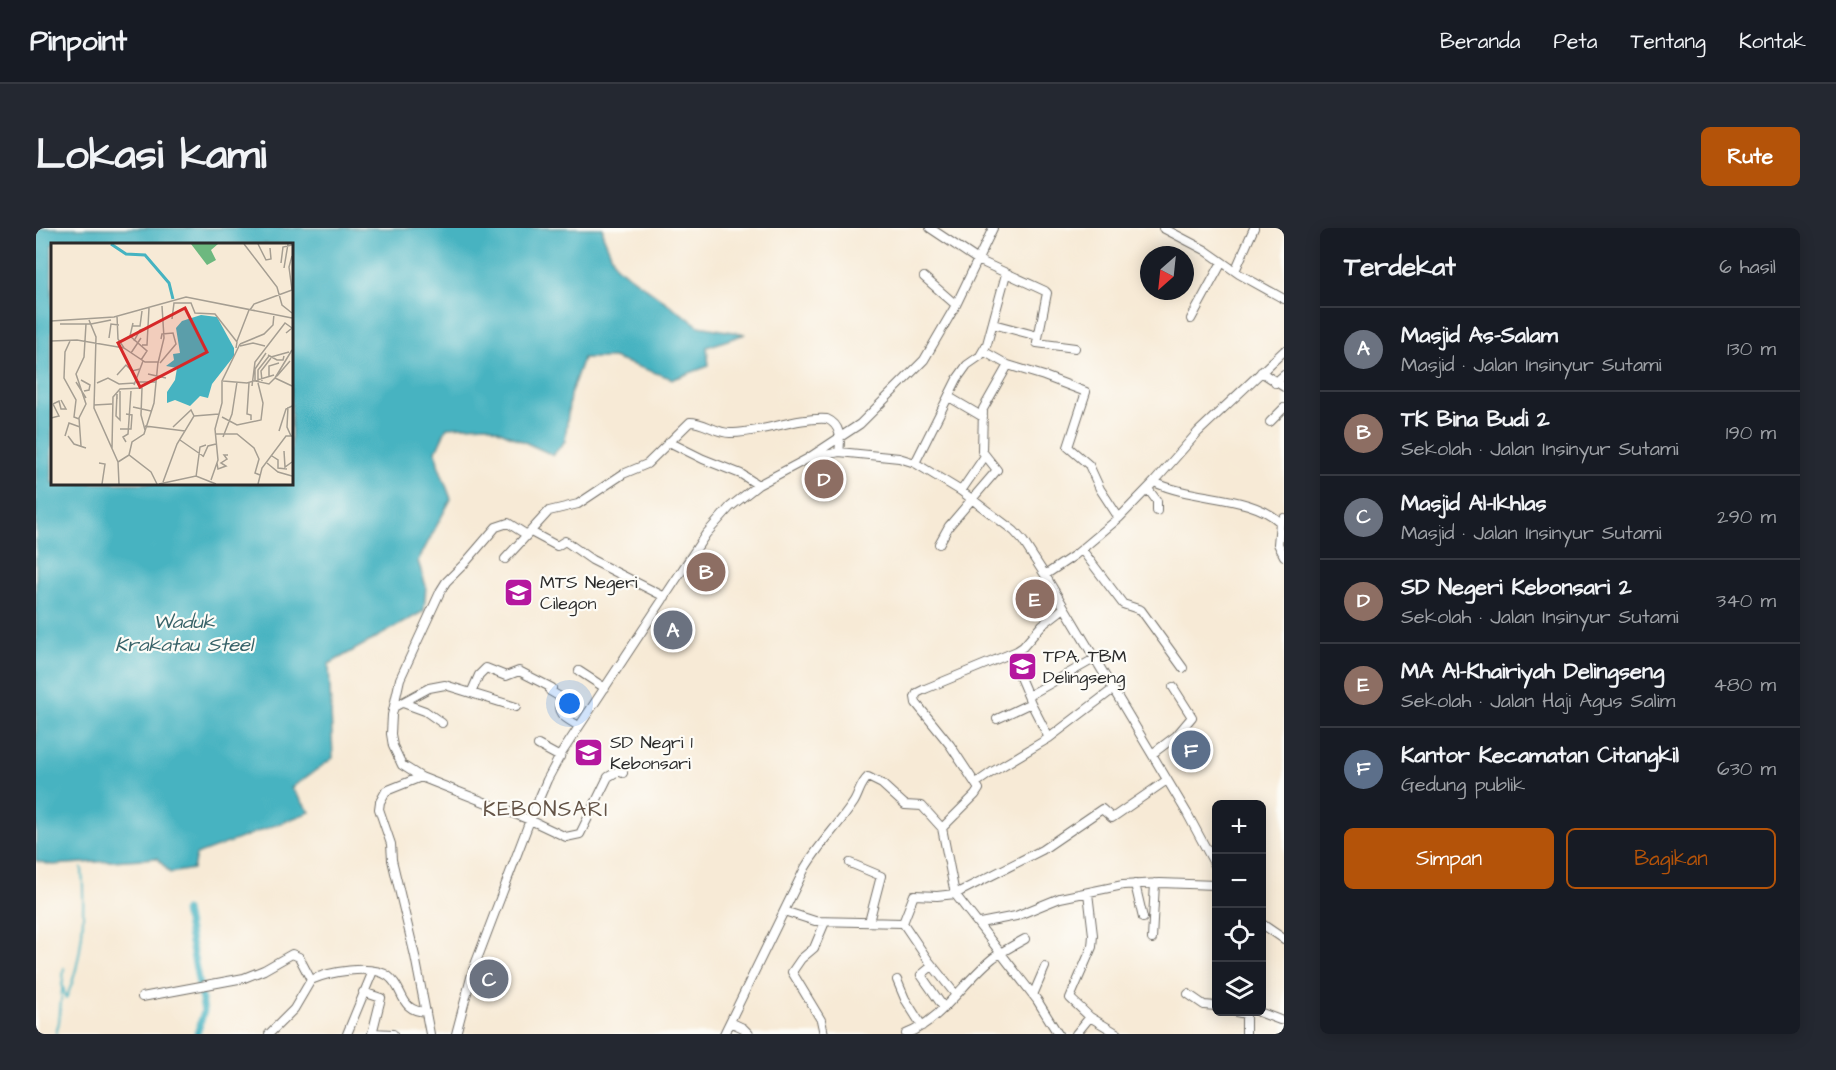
<!DOCTYPE html>
<html lang="id">
<head>
<meta charset="utf-8">
<style>
	:root { --surface:#171b24; --page:#242831; --text:#f1f3f6; --muted:#9ea1a6; --line:#363941; --accent:#b45309 }
	body { margin:0; font-family:"Architects Daughter",sans-serif; background:var(--page); color:var(--text) }
	.controls { position:absolute; right:18px; bottom:18px; display:grid; overflow:hidden; border-radius:9px; box-shadow:0 3px 15px #0003 }
	.controls button { width:54px; height:54px; display:grid; place-items:center; padding:0; border:0; border-bottom:2px solid var(--line); background:var(--surface); color:var(--text); font:30px sans-serif }
	.compass { position:absolute; left:1104px; top:18px; width:54px; height:54px; border-radius:50%; background:var(--surface); box-shadow:0 3px 15px #0003; rotate:207deg }
	.you { position:absolute; left:534px; top:476px; width:21px; height:21px; margin:-15px; border:4px solid #fff; border-radius:50%; background:#1a73e8; box-shadow:0 0 0 9px #1a73e833 }
	.badge { display:grid; place-items:center; width:39px; height:39px; border-radius:50%; background:var(--accent); color:#fff; font-size:20px; font-weight:700 }
	.pin { position:absolute; translate:-50% -50%; border:3px solid #fff; box-shadow:0 2px 6px #0006 }
	.list { margin:0; padding:0; list-style:none }
	h2 { display:flex; justify-content:space-between; align-items:center; height:78px; margin:0; padding:0 24px; font-size:26px }
	h2 small { font-size:20px; font-weight:400; color:var(--muted) }
	.list li { display:grid; grid-template-columns:39px 1fr auto; gap:18px; align-items:center; box-sizing:border-box; height:84px; padding:0 24px; border-top:2px solid var(--line) }
	.list b { display:block; font-size:22px; white-space:nowrap }
	.list p { margin:0; font-size:20px; white-space:nowrap; color:var(--muted) }
	.list em { font-size:20px; font-style:normal; color:var(--muted) }
	.actions { display:flex; gap:12px; padding:18px 24px }
	.actions a { flex:1; padding:14px 0; border:2px solid var(--accent); border-radius:9px; text-align:center; font-size:21px; color:var(--accent) }
	.actions .main { background:var(--accent); color:#fff }
	.icon { flex:none; width:33px; height:33px; fill:none; stroke:currentColor; stroke-width:2; stroke-linecap:round; stroke-linejoin:round }
	.map { position:relative; flex:none; width:1248px; height:806px; overflow:hidden; border-radius:9px }
	header { display:flex; align-items:center; gap:36px; box-sizing:border-box; height:84px; padding:0 30px; background:var(--surface); border-bottom:2px solid var(--line) }
	header strong { font-size:28px }
	nav { display:flex; gap:33px; margin-inline-start:auto; font-size:21px }
	.intro { display:flex; align-items:center; justify-content:space-between; box-sizing:border-box; height:144px; padding:0 36px }
	h1 { margin:0; font-size:42px }
	.button { padding:15px 27px; border-radius:9px; background:var(--accent); color:#fff; font-size:21px; font-weight:700 }
	main { display:flex; gap:36px; padding:0 36px }
	aside { flex:1; background:var(--surface); border-radius:9px; box-shadow:0 3px 15px #0003 }
	.map>svg:first-child { display:block }
	.water { fill:#46b3c1; stroke:#386f76; stroke-width:1.5; fill-rule:evenodd }
	.lines { fill:none; stroke-linecap:round; stroke-linejoin:round }
	.stream { stroke:#46b3c1; stroke-width:2 }
	.canal { stroke:#46b3c1; stroke-width:7 }
	.street-casing { stroke:#726e67; stroke-width:10 }
	.street { stroke:#fff; stroke-width:8 }
	.labels { text-anchor:middle; stroke-width:4.5; stroke-linejoin:round; paint-order:stroke }
	.poi-label { font-size:18px; fill:#2b2b2b; stroke:#fdfcf7; text-anchor:start }
	.water-label { font-size:20px; font-style:italic; fill:#366167; stroke:#fdfcf7 }
	.quarter-label { font-size:21px; letter-spacing:1.5px; fill:#645447; stroke:#fdfcf7 }
	.inset-river { fill:none; stroke:#46b3c1; stroke-width:3 }
	.inset-road { fill:none; stroke:#a59e92; stroke-width:1.5 }
	.view { fill:#d62828; fill-opacity:0.15; stroke:#d62828; stroke-width:3 }
	.inset-edge { fill:none; stroke:#2b2b2b; stroke-width:3 }
</style>
</head>
<body>
<header>
<strong>Pinpoint</strong>
<nav><a>Beranda</a><a>Peta</a><a>Tentang</a><a>Kontak</a></nav>
</header>
<div class="intro"><h1>Lokasi kami</h1><a class="button">Rute</a></div>
<main>
<div class="map">
<svg width="1248" height="806" viewBox="0 0 1248 806">
	<rect width="100%" height="100%" fill="#fdfcf7"/>
	<filter id="ink" filterUnits="userSpaceOnUse"><feTurbulence type="fractalNoise" baseFrequency=".0167" numOctaves="2"/><feDisplacementMap in="SourceGraphic" scale="12" xChannelSelector="R" yChannelSelector="G"/><feConvolveMatrix kernelMatrix="1 2 1 2 8 2 1 2 1" color-interpolation-filters="sRGB"/></filter>
	<filter id="wash" filterUnits="userSpaceOnUse"><feTurbulence type="fractalNoise" baseFrequency=".008" numOctaves="4" result="noise"/><feDisplacementMap in="SourceGraphic" scale="24" xChannelSelector="R" yChannelSelector="G"/><feGaussianBlur stdDeviation="1.35" result="paint"/><feColorMatrix in="noise" values="0 0 0 0 0 0 0 0 0 0 0 0 0 0 0 0 0 1.4 0 .05"/><feComposite in="paint" operator="in"/></filter>
	<g filter="url(#wash)">
		<rect width="100%" height="100%" fill="#f7ead6"/>
		<!-- water -->
		<path class="water" d="M0 0H567V7L580 38 663 98 709 106 671 119 673 138 637 151 577 130H547L534 167 529 213 517 227 451 197 411 199 400 223 402 236 415 271 382 333 390 358 388 383 293 436 297 530 255 560 274 584 160 627 157 641 134 645 121 630 16 637 0 633ZM16 16H255V255H16Z"/>
		<g class="lines">
			<!-- stream -->
			<path class="stream" d="M26 755 30 771C48 729 49 685 46 640
				M20 806 23 794 28 740"/>
			<!-- canal -->
			<path class="canal" d="M149 683 168 783 161 806"/>
		</g>
	</g>
	<g filter="url(#ink)">
		<g class="lines">
			<defs>
				<path id="street" d="M894 0 942 32 1009 63 1011 65 1001 115 1039 120
					M1127 0 1169 22 1203 46 1248 71
					M1199 43 1218 0
					M888 49 920 77
					M1155 91 1186 34
					M957 96 1002 108
					M972 137 1008 148 1050 164 1032 219 1053 237 1064 261 1083 290
					M1225 144 1248 159
					M1239 155 1248 147
					M913 169 947 189
					M1234 194 1248 180
					M633 214 667 231 705 246 722 257
					M777 230 803 224 863 230 879 235 925 263 978 303 987 313 1009 347 1151 585 1180 639
					M879 235 921 151 931 137 944 128 951 116 970 46
					M1118 254C1158 273 1213 266 1244 294
					M1112 261 1121 273V283
					M925 263 949 228
					M1248 290 1244 294 1242 316 1248 328
					M495 304 521 318 529 313 556 332 629 369
					M903 316 913 298 961 242 946 223 947 181 972 137 947 123
					M1046 322 1087 376 1105 382 1147 440
					M469 331 491 307
					M1009 347 1039 327 1083 290 1118 254 1162 204 1248 123
					M974 426 992 468 1058 431
					M543 443 569 460
					M435 465 443 447 450 440 470 448 483 443 516 460 514 463 526 470C517 486 531 491 543 498
					M367 475 389 483 406 495
					M995 475 1013 510
					M358 479 393 460 409 457 480 479
					M961 491 995 475 992 468
					M502 517 524 529
					M1116 526 1140 508 1156 489 1137 459
					M587 545 582 543 572 549 544 606 530 609 494 592 385 549 366 537 357 518 355 506 356 487 364 451 405 362 410 354 429 335 460 299 472 295 491 307 513 283 542 276 587 246 611 236 654 194C668 194 680 205 694 205 727 205 759 189 791 191 805 197 805 211 803 224
					M385 549 350 563 344 574 343 581 355 616 356 632 379 728 394 806
					M940 555 956 544 1013 510 1076 462
					M906 600 939 567 943 561 914 517 880 475 879 469 881 465 889 461 981 423 987 419 1006 397 1028 380
					M814 635 845 648 833 694
					M1099 656 1107 690
					M1052 665 1057 707 1056 719 1034 770 1054 789
					M748 683 779 693 867 695 892 732 920 767
					M867 695 878 667 901 668 919 666 1006 622 1066 581 1076 590 1131 552
					M944 695 980 688 1024 670 1087 657 1124 655 1180 657
					M1226 696 1248 711
					M1116 711 1119 655
					M896 738 885 747 908 780
					M861 752 869 771 886 798
					M327 764 345 770 336 806
					M1152 766 1168 777 1180 778
					M997 767 1009 739
					M106 769 208 750 228 742 256 726 263 729 275 752
					M1200 784 1210 786
					M1223 784 1244 792
					M694 794 707 800 713 806
					M336 805 357 806
					M233 806 258 781 275 752C292 744 335 736 352 748 369 760 362 783 390 784
					M311 806 337 743
					M420 806 437 742 494 592 511 552 525 526 670 306 694 279 722 257 771 231 824 196 888 132 920 77 957 0
					M688 806 769 640C783 616 803 597 818 574 823 566 824 556 832 549L846 556 869 577 886 578 906 600 919 666 1001 772 1022 806
					M788 806 785 792 756 744 765 731 778 720 789 694
					M870 806C907 791 927 754 957 730 967 723 978 717 989 711
					M1040 806 1054 789 1082 806
					M1210 806V784"/>
			</defs>
			<!-- street casing -->
			<use href="#street" class="street-casing"/>
			<!-- street -->
			<use href="#street" class="street"/>
		</g>
	</g>
	<!-- icons -->
	<defs>
		<symbol id="school-square" viewBox="-11 -11 22 22"><rect x="-9" y="-9" width="18" height="18" rx="4" fill="#b5179e" stroke="#fdfcf7"/><path d="M0-5L7-2L0 1L-7-2ZM-4 1L0 2.5L4 1V4Q0 6-4 4Z" fill="#fff"/></symbol>
	</defs>
	<g fill-rule="evenodd">
		<use href="#school-square" x="466" y="348" width="33" height="33"/>
		<use href="#school-square" x="970" y="422" width="33" height="33"/>
		<use href="#school-square" x="536" y="508" width="33" height="33"/>
	</g>
	<g class="labels">
		<!-- poi labels -->
		<g class="poi-label">
			<text x="504" y="360">MTS Negeri<tspan x="504" dy="21">Cilegon</tspan></text>
			<text x="1007" y="434">TPA, TBM<tspan x="1007" dy="21">Delingseng</tspan></text>
			<text x="574" y="520">SD Negri 1<tspan x="574" dy="21">Kebonsari</tspan></text>
		</g>
		<!-- water labels -->
		<g class="water-label">
			<text x="148" y="400">Waduk<tspan x="148" dy="23">Krakatau Steel</tspan></text>
		</g>
		<!-- quarter labels -->
		<g class="quarter-label">
			<text x="510" y="588">KEBONSARI</text>
		</g>
	</g>
	<!-- overview -->
	<g transform="translate(15 15)">
		<rect width="242" height="242" fill="#f7ead6"/>
		<path d="M140 1H167L160 7 165 17 156 22Z" fill="#6db87f"/>
		<path d="M150 72 166 74 183 105V113L161 141 157 155 149 153 139 163 124 157 116 160V149L124 137 126 125 115 123 123 117 122 111 129 110 125 85 131 78Z" fill="#46b3c1"/>
		<path class="inset-river" d="M60 1 75 11 94 12 118 40 122 56"/>
		<path class="inset-road" d="M193 1 226 44 231 62 241 70M207 1 215 17 220 16 219 5M230 20 232 4 241 2M233 25 237 1M241 47 238 24 241 13M199 67 203 61 241 47M66 73 67 96 73 105 94 119H107M121 76 123 60H140L144 70 164 71 186 99 185 105M38 77 45 94 43 165 67 219M0 78 63 74 135 54 241 75M82 80 79 93 96 108 90 117M9 81H35M40 81 60 77M81 83H89L91 68M58 95 60 81 68 82M0 98 26 97 73 105M19 98 14 109 13 135 25 157 23 174 28 176M83 98 89 87 97 85M186 98 198 67M189 101 213 91 222 82 223 71M91 102H96L98 65M189 103 202 100 214 103M80 110 90 95M215 110 204 126V138L218 141 224 135M217 112 226 117H232L233 113M220 114 238 109M107 120 113 95 111 63M109 120 125 101 122 90 111 91 110 96M97 131 115 135M66 132 75 122 81 128 89 126M218 133V123L228 120M226 133 239 118M224 135 241 107M224 135 241 143M30 137 39 142 38 147 33 148M172 138 196 140 223 132M207 138V127L218 113M211 138 210 128 220 115M25 139 35 155M85 139H105M46 140 57 135 68 141 84 140M198 140 196 171 200 172V177M83 142 92 118M201 143 204 119 234 80 241 85 235 90M66 156V151L65 173 69 177V148M2 161 8 158 10 166H15L10 157M43 162 61 161M82 164 100 168M237 164 236 184 240 193M143 173 168 171M171 174 186 182 210 177 212 160 207 140M0 175 8 173 2 161M94 183 134 188M69 186H80L81 172 75 171M228 188 235 166 241 163M164 191H186L203 205 208 216 204 230 209 232M14 193 18 180 29 184M17 193 23 201 35 205M172 194 181 171 186 139M129 197 152 213M75 199 72 194 77 191 80 148M30 203 28 175 35 161 25 131 33 114 35 81H39M61 205 62 154 69 146 91 145 90 172 94 187M233 208 234 224 241 219M78 212 81 199 93 191 103 160 107 119M221 213 227 217V225L236 226M152 214 157 203 165 201M48 220 54 221 51 241M166 220 167 226 175 223 170 220 176 216 173 212H177M216 220 227 229 241 233M145 234 149 204 155 202M160 237 167 217 164 186 171 160V138L189 101M112 239 126 201 143 173 140 167 122 184M68 241 67 219 78 212 100 229 106 241M108 241 145 233 165 241M207 241 211 225 235 193H241"/>
		<path class="view" d="M134 65 156 109 89 144 67 100Z"/>
		<rect width="242" height="242" class="inset-edge"/>
	</g>
</svg>
<div class="controls">
<button>+</button>
<button>−</button>
<button><svg class="icon" aria-label="locate" viewBox="0 0 24 24"><circle cx="12" cy="12" r="6"/><path d="M12 2v4M12 18v4M2 12h4M18 12h4"/></svg></button>
<button><svg class="icon" aria-label="layers" viewBox="0 0 24 24"><path d="M12 4l9 5-9 5-9-5zM3 14l9 5 9-5"/></svg></button>
</div>
<svg class="compass" viewBox="-18 -18 36 36"><path d="M0-13l5 13h-10z" fill="#e53935"/><path d="M0 13l5-13h-10z" fill="#9ea1a6"/></svg>
<div class="you"></div>
<div class="pin badge" style="left:637px;top:402px;background:#6b7280">A</div>
<div class="pin badge" style="left:670px;top:344px;background:#8d6e63">B</div>
<div class="pin badge" style="left:453px;top:751px;background:#6b7280">C</div>
<div class="pin badge" style="left:788px;top:251px;background:#8d6e63">D</div>
<div class="pin badge" style="left:999px;top:371px;background:#8d6e63">E</div>
<div class="pin badge" style="left:1155px;top:522px;background:#5c6f8a">F</div>
</div>
<aside>
<h2>Terdekat<small>6 hasil</small></h2>
<ul class="list">
<li><span class="badge" style="background:#6b7280">A</span><div><b>Masjid As-Salam</b><p>Masjid · Jalan Insinyur Sutami</p></div><em>130 m</em></li>
<li><span class="badge" style="background:#8d6e63">B</span><div><b>TK Bina Budi 2</b><p>Sekolah · Jalan Insinyur Sutami</p></div><em>190 m</em></li>
<li><span class="badge" style="background:#6b7280">C</span><div><b>Masjid Al-Ikhlas</b><p>Masjid · Jalan Insinyur Sutami</p></div><em>290 m</em></li>
<li><span class="badge" style="background:#8d6e63">D</span><div><b>SD Negeri Kebonsari 2</b><p>Sekolah · Jalan Insinyur Sutami</p></div><em>340 m</em></li>
<li><span class="badge" style="background:#8d6e63">E</span><div><b>MA Al-Khairiyah Delingseng</b><p>Sekolah · Jalan Haji Agus Salim</p></div><em>480 m</em></li>
<li><span class="badge" style="background:#5c6f8a">F</span><div><b>Kantor Kecamatan Citangkil</b><p>Gedung publik</p></div><em>630 m</em></li>
</ul>
<div class="actions"><a class="main">Simpan</a><a>Bagikan</a></div>
</aside>
</main>
</body>
</html>
